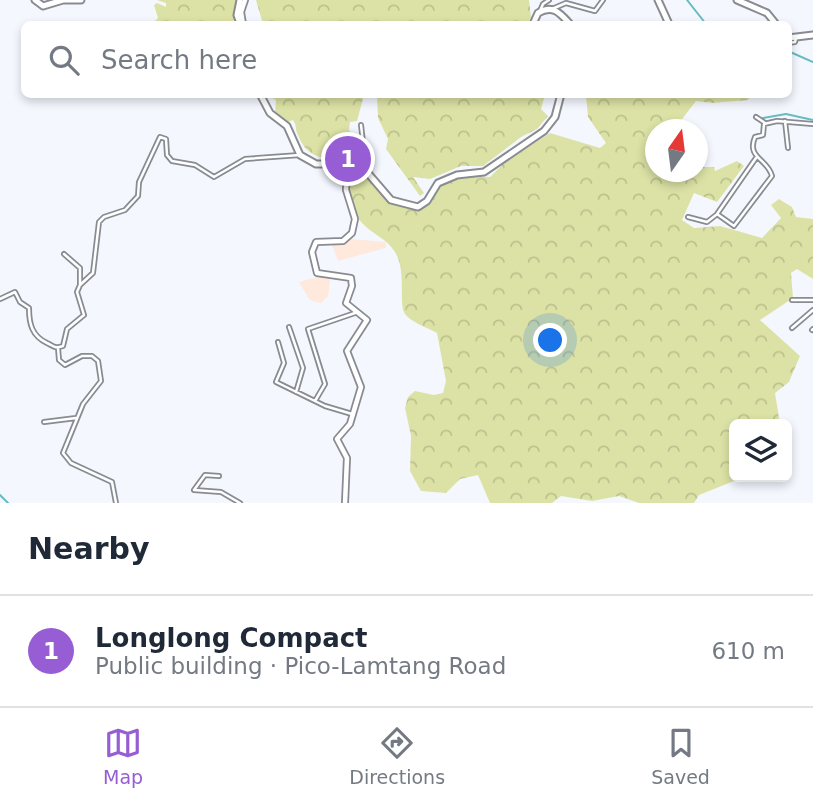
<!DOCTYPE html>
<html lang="en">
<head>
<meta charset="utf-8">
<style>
	:root { --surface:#fff; --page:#f6f6f7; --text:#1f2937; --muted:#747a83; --line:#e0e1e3; --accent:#965dd5 }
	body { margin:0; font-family:"DejaVu Sans",sans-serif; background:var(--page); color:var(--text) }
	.controls { position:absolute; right:21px; bottom:21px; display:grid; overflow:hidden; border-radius:10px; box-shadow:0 4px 10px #0003 }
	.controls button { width:63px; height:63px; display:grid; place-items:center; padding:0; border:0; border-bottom:2px solid var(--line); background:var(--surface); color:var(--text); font:35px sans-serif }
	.compass { position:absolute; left:645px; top:119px; width:63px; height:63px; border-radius:50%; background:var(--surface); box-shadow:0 4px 10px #0003; rotate:14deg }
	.you { position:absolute; left:551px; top:341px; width:24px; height:24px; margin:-18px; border:5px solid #fff; border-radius:50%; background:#1a73e8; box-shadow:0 0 0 10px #1a73e833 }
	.badge { display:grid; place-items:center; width:46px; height:46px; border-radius:50%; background:var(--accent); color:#fff; font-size:23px; font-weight:700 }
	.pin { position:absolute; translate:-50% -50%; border:4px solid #fff; box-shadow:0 2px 7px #0006 }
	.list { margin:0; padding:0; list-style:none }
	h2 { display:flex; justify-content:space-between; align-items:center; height:91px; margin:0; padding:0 28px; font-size:30px }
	h2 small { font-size:23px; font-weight:400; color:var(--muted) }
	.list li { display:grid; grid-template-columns:46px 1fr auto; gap:21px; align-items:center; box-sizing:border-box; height:112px; padding:0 28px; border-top:2px solid var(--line) }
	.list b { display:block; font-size:26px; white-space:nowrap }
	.list p { margin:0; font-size:23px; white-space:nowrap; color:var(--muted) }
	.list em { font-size:23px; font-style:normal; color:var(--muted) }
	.icon { flex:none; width:38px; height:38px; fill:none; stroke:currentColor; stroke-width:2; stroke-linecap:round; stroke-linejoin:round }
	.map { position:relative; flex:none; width:813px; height:503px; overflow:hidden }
	.search { position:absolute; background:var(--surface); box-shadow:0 4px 10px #0003; left:21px; right:21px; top:21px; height:77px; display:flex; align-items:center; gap:18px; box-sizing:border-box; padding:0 24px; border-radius:10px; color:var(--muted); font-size:26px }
	.sheet { height:203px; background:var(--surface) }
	nav { display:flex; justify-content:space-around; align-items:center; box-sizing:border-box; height:98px; border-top:2px solid var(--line); background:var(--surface); font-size:19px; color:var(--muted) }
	nav a { display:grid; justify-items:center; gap:4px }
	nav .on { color:var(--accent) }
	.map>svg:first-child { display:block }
	.education { fill:#ffe8dc }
	.forest { fill:url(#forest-crowns) }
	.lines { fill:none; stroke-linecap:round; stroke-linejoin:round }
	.stream { stroke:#67bbc2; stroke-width:2 }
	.street-casing { stroke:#888b91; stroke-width:6 }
	.secondary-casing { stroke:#888b91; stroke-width:8 }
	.primary-casing { stroke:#888b91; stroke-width:9 }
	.street { stroke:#fff; stroke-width:2.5 }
	.secondary { stroke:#fff; stroke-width:4.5 }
	.primary { stroke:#fff; stroke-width:5 }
</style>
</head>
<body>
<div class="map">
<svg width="813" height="503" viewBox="0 0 813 503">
	<defs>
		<pattern id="forest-crowns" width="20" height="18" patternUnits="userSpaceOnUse" patternTransform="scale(1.75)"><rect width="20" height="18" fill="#dce2a5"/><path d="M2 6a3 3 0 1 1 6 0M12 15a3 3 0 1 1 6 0" fill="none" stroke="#bcc18e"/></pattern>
	</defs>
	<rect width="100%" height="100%" fill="#f4f8fe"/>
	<!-- education -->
	<path class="education" d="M351 239 386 242V248L338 261 332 245Z
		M321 276H327L330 281 328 296 321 303 310 300 299 282Z"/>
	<!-- forest -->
	<path class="forest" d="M157 0H237L234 20 227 24 201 21V24H155L154 22 158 18 154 5 157 3 166 7V3Z
		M256 0H529L531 17 527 24H263Z
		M689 94 751 95 748 100 712 103 696 101 676 127 669 122 663 129 656 130V172H698V167H714L715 171 737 161 744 166 717 202 694 193 682 220 694 228 720 226 762 238 781 218 771 205 779 199 792 207 796 217 813 219V279L797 269 791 273 793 298 760 320 800 356 789 382 775 393 780 424H734V481L699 495 694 503H639L619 496 592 501 561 496 552 503H490L478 475 460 479 446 493 421 491 410 471 411 436 405 408 408 397 415 391 434 395 443 393 446 381 437 333C428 328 411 322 405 314 398 305 407 271 395 252 386 238 372 234 362 223 351 212 344 181 354 167H360L392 203 421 209 431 203 442 183 472 176 490 177 505 162 550 133 600 148 606 143 588 117 586 95Z
		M268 95H364L357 121 350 122 349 130 360 146 347 149 345 158C323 160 307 158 298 135 294 127 298 128 293 120L288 122 275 112 276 100Z
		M377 95H545L541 109 548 116 537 129 521 137 483 166H461L430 179 413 177 424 193 420 196 386 149 388 139 378 118Z"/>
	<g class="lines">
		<!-- stream -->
		<path class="stream" d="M687 0 706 24
			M788 51 813 62
			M763 118 786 114 813 120
			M0 495 8 503"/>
		<defs>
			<path id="street" d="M552 9 566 3 595 11 603 0
				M540 11 543 4 549 0
				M788 43 795 42 796 38
				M756 117 765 123
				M785 121 788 148
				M756 158 717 214 734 226 772 176C768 159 746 158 755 137L763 135 764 124 777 121 813 124
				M357 163 364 151 361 125
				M688 217 707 222 716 215
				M64 254 80 268V285
				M0 299 15 292 20 302 29 308C29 324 32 336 47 343 54 346 54 349 63 346L67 329 84 315 77 292 80 285 93 273 99 222 104 217 125 210 138 196 139 182 160 137 166 139 167 155 172 161 195 165 214 177 245 159 300 155
				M792 300H813
				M289 327 303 368 296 392
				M792 328 813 310
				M812 330 813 329
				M278 342 284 363 276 382 325 406 352 414
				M58 348 59 360 65 365 82 356H92L98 361 101 381 83 404 63 453 71 463 112 482 116 503
				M315 401 325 384 308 329 355 313
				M44 422 76 418
				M219 476 205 475 194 490 221 492 240 503"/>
			<path id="secondary" d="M243 24 241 12 245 0
				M345 503 347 458 337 439 350 424 361 387 347 351 367 320 346 303 352 286 351 278 317 273 312 252 316 242 343 241 352 233 355 219 346 190 347 164"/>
			<path id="primary" d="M35 0 43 6 63 0H81
				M240 0 237 15 240 24
				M658 0 669 24
				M737 0 767 13 776 24
				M533 24 538 13C553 4 560 13 570 24
				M788 38 813 35
				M260 94 270 113 287 126 300 155 316 164H360L391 200 418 207 427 201 438 183 457 175 484 172 544 131 555 117 561 94"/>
		</defs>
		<!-- street casing -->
		<use href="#street" class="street-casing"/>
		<!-- secondary casing -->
		<use href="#secondary" class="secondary-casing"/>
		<!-- primary casing -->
		<use href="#primary" class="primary-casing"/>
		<!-- street -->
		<use href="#street" class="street"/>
		<!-- secondary -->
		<use href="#secondary" class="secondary"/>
		<!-- primary -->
		<use href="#primary" class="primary"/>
	</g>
</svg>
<div class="controls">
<button><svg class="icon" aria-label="layers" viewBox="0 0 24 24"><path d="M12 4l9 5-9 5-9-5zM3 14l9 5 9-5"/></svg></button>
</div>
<svg class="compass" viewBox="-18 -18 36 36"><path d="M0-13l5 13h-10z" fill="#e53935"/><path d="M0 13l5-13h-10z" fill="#747a83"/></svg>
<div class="you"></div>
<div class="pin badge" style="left:348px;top:159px">1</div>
<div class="search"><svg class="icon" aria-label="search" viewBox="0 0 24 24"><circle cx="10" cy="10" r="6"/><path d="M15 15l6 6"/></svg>Search here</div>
</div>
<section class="sheet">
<h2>Nearby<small></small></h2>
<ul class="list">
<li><span class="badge">1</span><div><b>Longlong Compact</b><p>Public building · Pico-Lamtang Road</p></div><em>610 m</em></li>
</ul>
</section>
<nav>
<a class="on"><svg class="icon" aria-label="map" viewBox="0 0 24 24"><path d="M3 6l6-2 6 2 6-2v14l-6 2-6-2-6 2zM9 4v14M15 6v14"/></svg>Map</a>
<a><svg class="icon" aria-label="directions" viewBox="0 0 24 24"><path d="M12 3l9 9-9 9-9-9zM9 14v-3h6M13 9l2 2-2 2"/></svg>Directions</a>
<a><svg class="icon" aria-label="saved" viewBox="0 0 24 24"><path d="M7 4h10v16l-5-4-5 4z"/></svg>Saved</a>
</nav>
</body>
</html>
